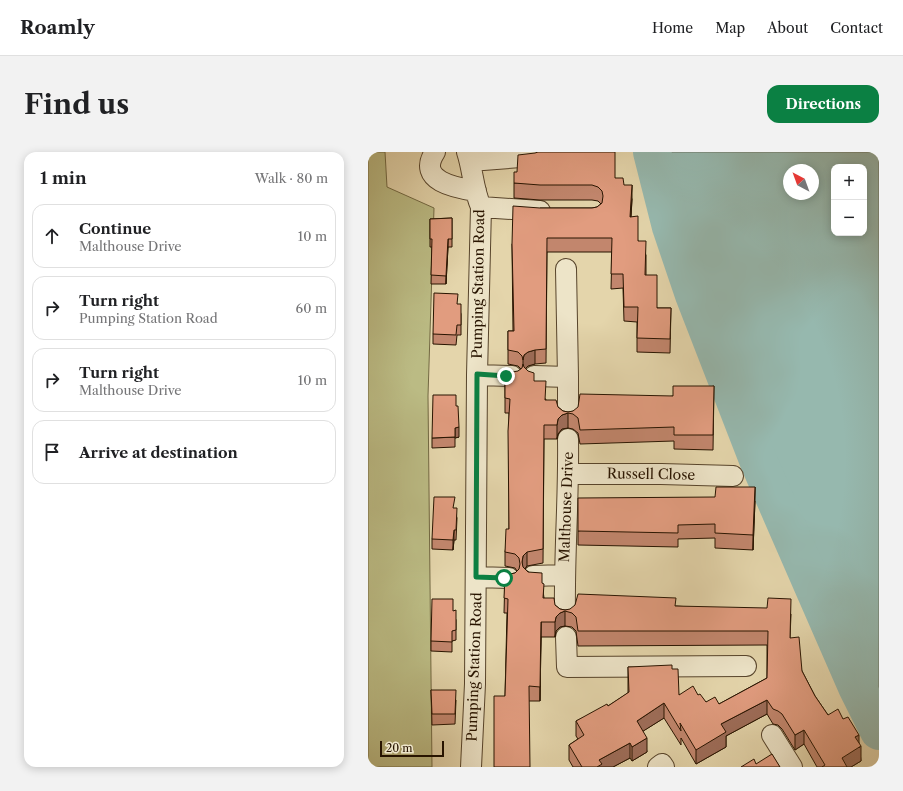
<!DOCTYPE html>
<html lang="en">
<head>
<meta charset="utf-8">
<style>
	:root { --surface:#fff; --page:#f2f2f2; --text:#202124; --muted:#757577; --line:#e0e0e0; --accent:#0b8043 }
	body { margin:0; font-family:"Libre Caslon Text",serif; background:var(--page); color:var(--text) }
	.controls { position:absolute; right:12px; top:12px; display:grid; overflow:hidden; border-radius:8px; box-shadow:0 2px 10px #0003 }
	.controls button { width:36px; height:36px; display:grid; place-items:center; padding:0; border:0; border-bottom:1px solid var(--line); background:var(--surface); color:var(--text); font:20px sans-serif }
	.compass { position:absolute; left:415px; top:12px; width:36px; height:36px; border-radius:50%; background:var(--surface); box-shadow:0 2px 10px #0003; rotate:319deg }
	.scale { position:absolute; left:12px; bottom:10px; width:64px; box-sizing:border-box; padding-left:4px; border:2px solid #281400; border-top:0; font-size:11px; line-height:14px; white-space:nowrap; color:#281400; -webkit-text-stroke:3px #ede4c8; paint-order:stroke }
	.stop { position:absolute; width:12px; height:12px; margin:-9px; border:3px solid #0b8043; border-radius:50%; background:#fff }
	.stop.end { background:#0b8043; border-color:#fff; box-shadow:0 1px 4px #0008 }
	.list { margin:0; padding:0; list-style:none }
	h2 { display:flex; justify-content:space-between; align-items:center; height:52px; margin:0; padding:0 16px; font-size:17px }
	h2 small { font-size:13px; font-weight:400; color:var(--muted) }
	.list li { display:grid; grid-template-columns:26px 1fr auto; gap:12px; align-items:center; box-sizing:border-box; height:64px; margin:0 8px 8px; padding:0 8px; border:1px solid var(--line); border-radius:12px }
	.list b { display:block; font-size:15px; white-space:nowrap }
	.list p { margin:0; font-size:13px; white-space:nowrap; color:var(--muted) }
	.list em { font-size:13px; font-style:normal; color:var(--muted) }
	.icon { flex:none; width:22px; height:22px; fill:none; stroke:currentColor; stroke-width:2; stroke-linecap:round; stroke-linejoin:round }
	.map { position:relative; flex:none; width:511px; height:615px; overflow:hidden; border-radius:12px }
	header { display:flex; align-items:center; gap:24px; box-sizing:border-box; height:56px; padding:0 20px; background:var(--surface); border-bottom:1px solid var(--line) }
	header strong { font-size:19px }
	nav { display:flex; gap:22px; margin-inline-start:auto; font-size:14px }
	.intro { display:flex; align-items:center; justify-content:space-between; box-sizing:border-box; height:96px; padding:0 24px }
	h1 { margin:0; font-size:28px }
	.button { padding:10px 18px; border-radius:12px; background:var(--accent); color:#fff; font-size:14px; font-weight:700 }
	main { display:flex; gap:24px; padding:0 24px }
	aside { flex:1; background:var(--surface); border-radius:12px; box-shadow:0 2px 10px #0003 }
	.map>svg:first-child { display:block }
	.green { fill:#bbbb84; stroke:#726842 }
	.water { fill:#96b8ae; stroke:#6a7668; fill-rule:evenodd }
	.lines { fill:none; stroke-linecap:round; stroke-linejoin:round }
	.shore { stroke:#5f6657; stroke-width:1 }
	.river { stroke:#96b8ae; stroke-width:38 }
	.minor-casing { stroke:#57442b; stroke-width:22 }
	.minor { stroke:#ede4c8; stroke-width:20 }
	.wall { fill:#c2866d; stroke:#281400 }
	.shaded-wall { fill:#9e6d59; stroke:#281400 }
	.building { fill:#e19c7f; stroke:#281400 }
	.route { stroke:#0b8043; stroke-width:5 }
	.labels { text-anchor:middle; stroke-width:3; stroke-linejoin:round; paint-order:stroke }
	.street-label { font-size:14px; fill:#281400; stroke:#ede4c8 }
</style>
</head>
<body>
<header>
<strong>Roamly</strong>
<nav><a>Home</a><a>Map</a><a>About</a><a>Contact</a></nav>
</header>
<div class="intro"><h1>Find us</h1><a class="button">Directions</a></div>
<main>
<aside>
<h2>1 min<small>Walk · 80 m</small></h2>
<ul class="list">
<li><svg class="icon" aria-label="ahead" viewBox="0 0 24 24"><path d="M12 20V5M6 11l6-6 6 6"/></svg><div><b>Continue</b><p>Malthouse Drive</p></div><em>10 m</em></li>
<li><svg class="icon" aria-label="right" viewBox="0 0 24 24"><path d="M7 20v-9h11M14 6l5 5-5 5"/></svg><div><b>Turn right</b><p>Pumping Station Road</p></div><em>60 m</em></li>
<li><svg class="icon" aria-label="right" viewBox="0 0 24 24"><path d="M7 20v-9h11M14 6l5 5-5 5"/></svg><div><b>Turn right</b><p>Malthouse Drive</p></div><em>10 m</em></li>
<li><svg class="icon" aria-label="arrive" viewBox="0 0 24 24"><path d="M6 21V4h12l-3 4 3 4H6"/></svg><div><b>Arrive at destination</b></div></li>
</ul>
</aside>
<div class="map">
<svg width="511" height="615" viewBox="0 0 511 615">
	<rect width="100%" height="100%" fill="#e4d5ab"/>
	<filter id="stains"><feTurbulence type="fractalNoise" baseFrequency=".005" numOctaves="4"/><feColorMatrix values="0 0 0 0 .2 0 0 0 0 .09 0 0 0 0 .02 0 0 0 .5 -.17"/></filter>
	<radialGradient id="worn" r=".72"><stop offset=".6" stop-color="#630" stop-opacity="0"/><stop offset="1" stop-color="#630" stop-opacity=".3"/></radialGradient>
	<!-- green -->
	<path class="green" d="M0 0H17L19 35 66 56 60 244 64 615H0Z"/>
	<!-- water -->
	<path class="water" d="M284 0H511V579L489 535 390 308 326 143 303 75ZM466 15H496V81H466ZM421 18H445V42H421Z"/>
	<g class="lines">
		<!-- shore -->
		<path class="shore" d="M288 0 307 73 330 141 394 306 492 533 511 570
			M293 0 312 72 335 140 399 304 497 531 511 559
			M299 0 317 70 340 138 404 302 487 493 511 546"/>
		<!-- river -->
		<path class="river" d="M284 0 303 75 326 143 390 308 489 535 511 579"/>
		<defs>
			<path id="minor" d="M67 0C48 29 88 36 108 39
				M99 0C105 18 105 37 113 55L109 223 107 532 103 615
				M102 9 166 4 174 0
				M113 55 172 59
				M109 223 144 224
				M166 224 200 225 198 117
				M200 225V263
				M201 322H293L365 324
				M165 424 196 423
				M108 425 141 426
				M197 461C196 403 201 345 200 287
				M198 485 199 515 378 514
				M404 583 424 615
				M290 615 294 612 296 615"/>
		</defs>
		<!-- minor casing -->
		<use href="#minor" class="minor-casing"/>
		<!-- minor -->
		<use href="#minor" class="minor"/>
	</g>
	<!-- wall -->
	<path class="wall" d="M247 26 256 33 264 47 263 65 270 89 278 103V123L289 156H303L302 201 269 200V170L256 169 255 136 243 137 244 100H179L178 211 167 212 160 214 157 217 166 229 178 248 190 255 195 259 200 260 305 244 346 234 345 298 306 297V289L212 292 210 281 205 277 200 276 194 277 190 282 189 287H176L175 411 159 414 157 417 174 431 176 446 187 453 192 457 197 458 308 454 423 462 422 486 434 519 447 544 460 563 475 567 491 591 493 609 483 615H449L436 592 427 598 414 577 410 573 405 572 399 562 358 584V595L328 612 313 586V593L296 566 275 579 279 600 264 609 262 606 245 615H205L201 608V593L210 587 208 584V569L240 554 260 541V515L304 517 311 543H330L338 550 351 552 399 526V493L210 494 208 479 204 475 197 474 192 475 188 479 187 485H173L172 549H161L137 544 139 461H136L137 423 147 421 149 419 147 416 137 414V400L141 377V261H137V228H139L153 217 150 214 140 212V179H145L144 92 172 56H224L229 55 233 52 230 49 224 48H172L146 46V31Z
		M84 66V95H80L78 132H63L64 95H62V67Z
		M90 152 93 162V183H89L88 193 65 192V182Z
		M91 285 87 286V295L64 296V286Z
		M387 349 385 398 347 396V386L310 387V395L210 393V379Z
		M86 356 89 366 88 388H86L85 398 64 397V387Z
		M85 459 88 468V488L84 489V500L63 499V489Z
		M63 538 88 548 87 572 64 573Z"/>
	<!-- shaded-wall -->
	<path class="shaded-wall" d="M264 33V47L262 79V65Z
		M80 87V95L78 132V124Z
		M167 198V212L160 214 156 218 155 222V208L156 203 160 200Z
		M200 261V276L194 277 190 282 189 287V273L190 267 194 263Z
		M91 275V285L87 286V276Z
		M387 335V349L385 398V383Z
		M86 378V388L85 398V388Z
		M159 400V414L155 419 154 410 155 404Z
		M197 459V474L192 475 188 479 187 485V470L188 465 192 461Z
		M173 470V485L172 549V535Z
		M399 548V562L358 584V595L328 612V598L353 572Z
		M296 551V566L269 583V569Z
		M436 578V592L427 598V583Z
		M491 583V596L493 594V609L483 615H474V606L487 585Z
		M279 586V600L264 609V595Z
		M262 591V606L245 615H229L231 608Z"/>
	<!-- building -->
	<path class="building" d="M170 0H247V26H255L256 33H264L262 65 270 64V89H278L277 123H289V156H303L302 187 269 186 270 155H256L255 122H243L244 86H179L178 197 167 198 160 200 156 203 155 208 154 204 150 200 140 198V179H146L144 92 145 54 172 56H224L229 55 234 51 235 44 234 39 230 35 224 33H172L146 31V20H149L150 3 167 1Z
		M84 66V87H80L78 124 63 123 64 87H62V67Z
		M66 141 90 142 89 152H93V173H89L88 183 65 182Z
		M155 212 156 215 160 219 166 221V229H178L177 248H188L190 255 195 259 200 260 205 259 210 255 212 242 305 244V234H346L345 283H306V275L212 278 210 266 205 262 200 261 194 263 190 267 189 273H176L175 397 159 400 155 404 154 410 155 415 160 420 174 421V431L176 432 175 446H186L187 453 192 457 197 458 202 457 207 453 210 442 308 446 307 454 399 456 400 446 423 447 422 486 431 485 434 519 447 544 460 563 470 557 475 567 480 565 491 583 487 585 493 594 474 606 479 615H454L457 613 436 578 427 583 414 562 410 559 405 557 399 548 353 572 358 580 328 598 312 571 313 579 296 551 269 569 279 586 264 595 262 591 231 608 234 612 229 615H214L201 593 216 583 208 569 239 552 240 554 261 540 260 515 304 513V517H310L311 543 325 534 330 543 332 542 338 550 347 545 351 552 399 526 400 479H210L208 465 204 461 197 459 192 461 188 465 187 470H173L172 535 161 534 162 615H126V544H137L140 447 136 446 137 423 147 421 151 417 152 412 151 406 147 402 137 400 138 377H141L140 279 142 247 137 246V228H139V221L150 219 154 216Z
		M65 243H88V254H90L91 275 87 276V285L64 286Z
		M348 335H387L385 383 347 381V372L310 373V381L210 379V346L347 345Z
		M66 345H87L85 356H89L88 378H86L85 388 64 387Z
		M64 447H85V459L88 458V478L84 479V490L63 489Z
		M63 538H88L87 562H64Z
		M404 602 412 615H373L386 607 388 612Z"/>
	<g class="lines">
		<!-- route -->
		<path class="route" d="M136 426 108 425 109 222 138 224"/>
	</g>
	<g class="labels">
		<!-- street labels -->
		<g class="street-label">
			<text transform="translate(110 132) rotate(-89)" y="5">Pumping Station Road</text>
			<text transform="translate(283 322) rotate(1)" y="5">Russell Close</text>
			<text transform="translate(198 355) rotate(-88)" y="5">Malthouse Drive</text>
			<text transform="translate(106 515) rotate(-88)" y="5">Pumping Station Road</text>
		</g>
	</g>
	<rect width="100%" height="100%" filter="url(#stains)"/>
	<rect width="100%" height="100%" fill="url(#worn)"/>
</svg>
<div class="controls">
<button>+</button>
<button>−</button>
</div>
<svg class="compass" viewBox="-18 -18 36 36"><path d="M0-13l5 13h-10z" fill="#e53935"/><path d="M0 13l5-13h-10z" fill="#757577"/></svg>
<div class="scale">20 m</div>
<div class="stop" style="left:136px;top:426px"></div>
<div class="stop end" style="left:138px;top:224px"></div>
</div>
</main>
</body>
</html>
